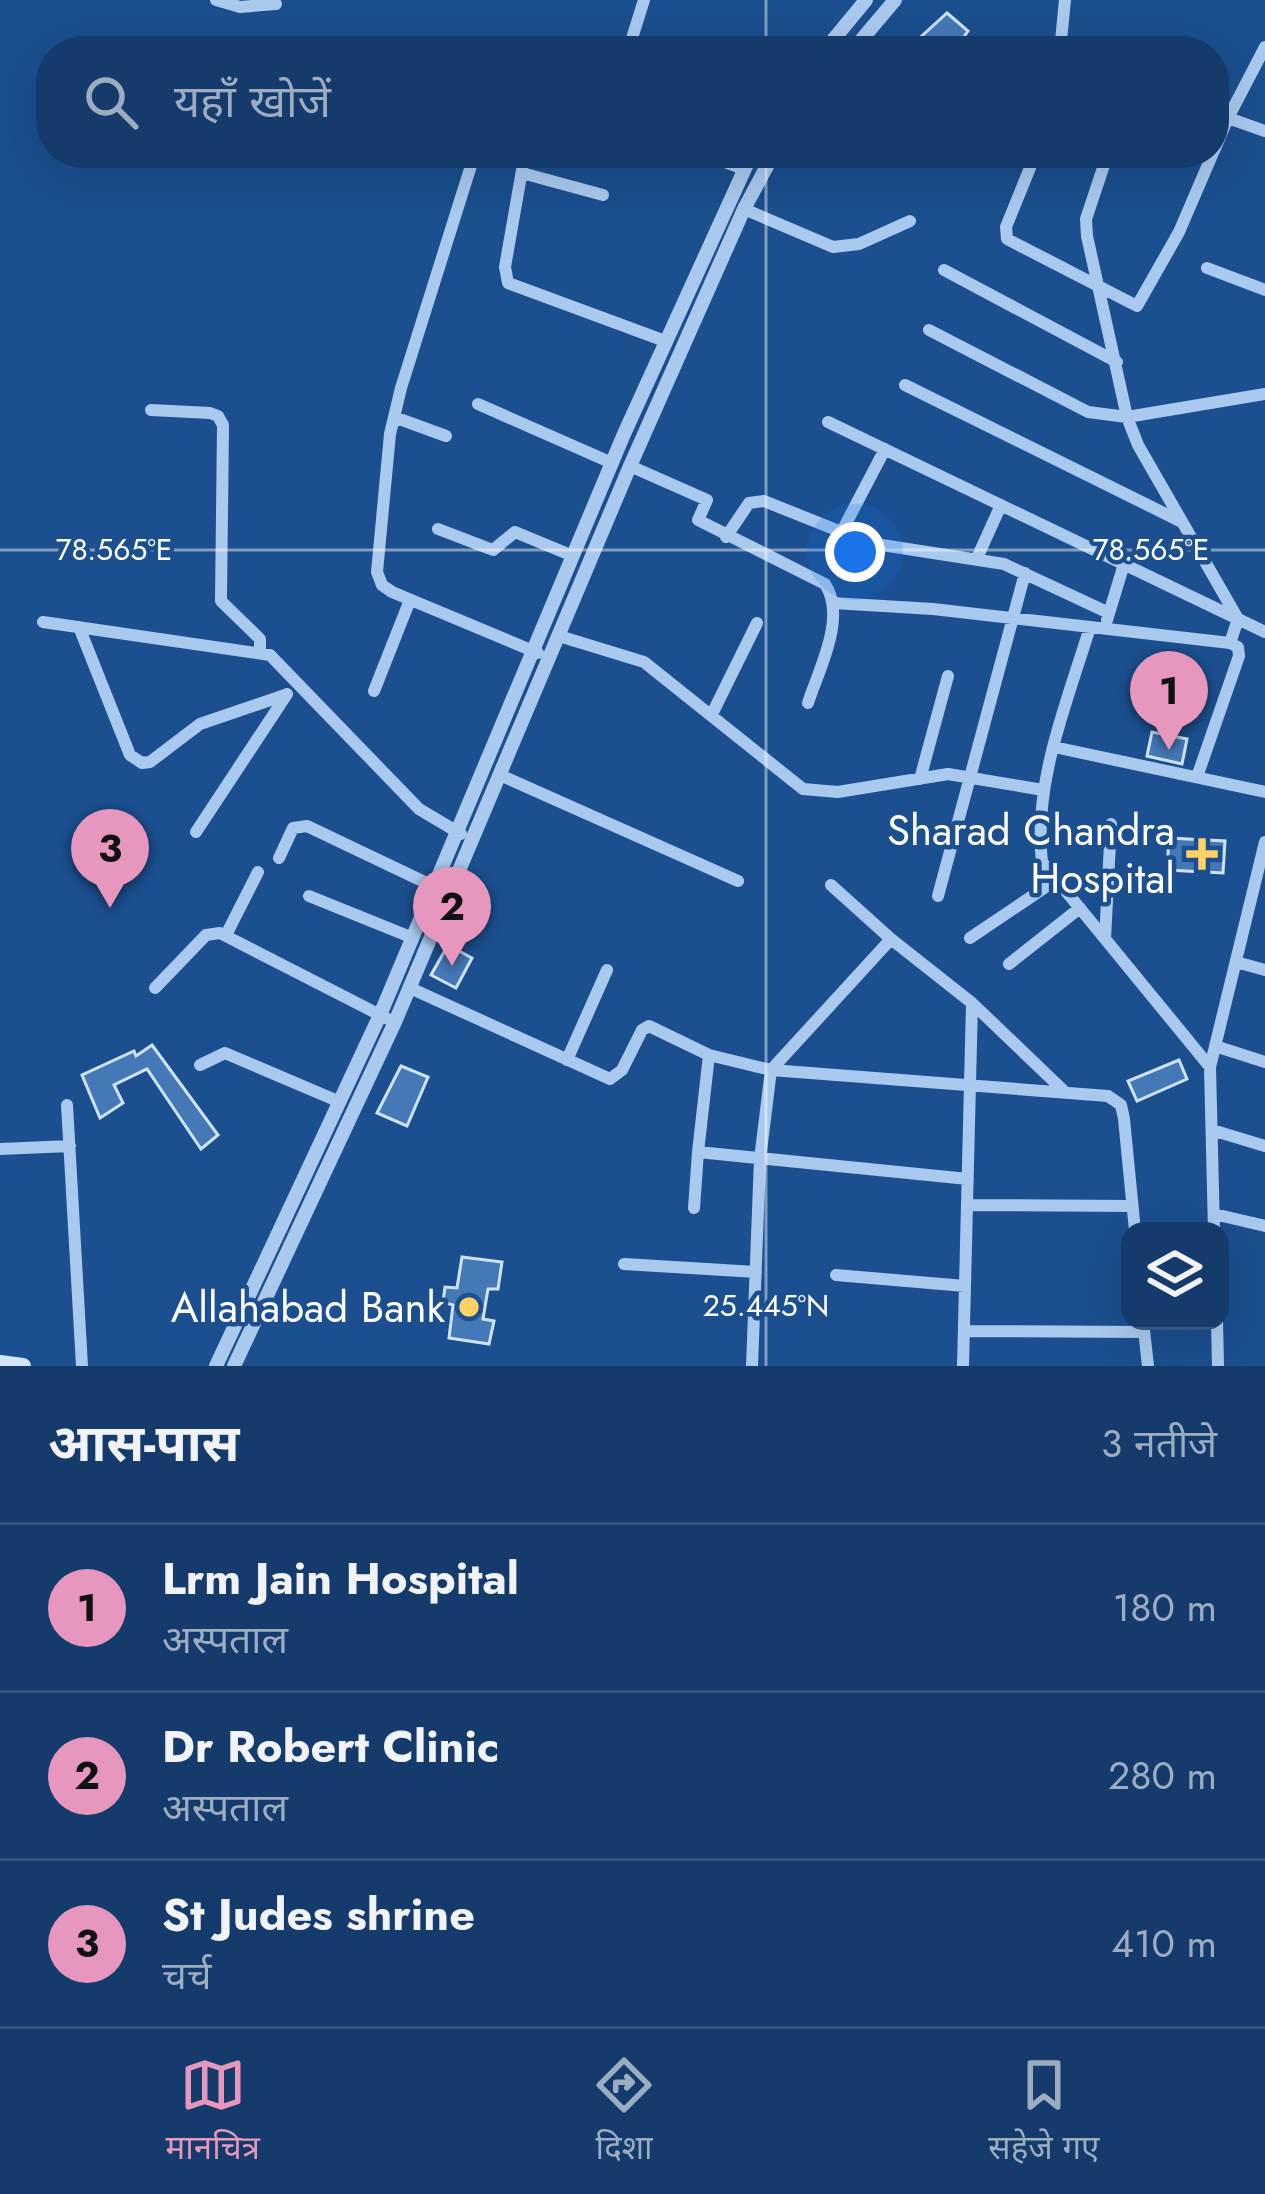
<!DOCTYPE html>
<html lang="hi">
<head>
<meta charset="utf-8">
<style>
	:root { --surface:#143b6b; --page:#1d4271; --text:#f1f3f6; --muted:#9dadc1; --line:#33557e; --accent:#e797bd }
	body { margin:0; font-family:Jost,"Noto Sans Devanagari",sans-serif; background:var(--page); color:var(--text) }
	.controls { position:absolute; right:36px; bottom:36px; display:grid; overflow:hidden; border-radius:24px; box-shadow:0 12px 48px #0002 }
	.controls button { width:108px; height:108px; display:grid; place-items:center; padding:0; border:0; border-bottom:3px solid var(--line); background:var(--surface); color:var(--text); font:60px sans-serif }
	.you { position:absolute; left:855px; top:552px; width:42px; height:42px; margin:-30px; border:9px solid #fff; border-radius:50%; background:#1a73e8; box-shadow:0 0 0 18px #1a73e833 }
	.badge { display:grid; place-items:center; width:78px; height:78px; border-radius:50%; background:var(--accent); color:#111; font-size:39px; font-weight:700 }
	.pin { position:absolute; translate:-50% -99px; filter:drop-shadow(0 3px 6px #0008) }
	.pin::after { content:''; position:absolute; top:63px; width:42px; height:36px; background:inherit; clip-path:polygon(0 0,100% 0,50% 100%) }
	.list { margin:0; padding:0; list-style:none }
	h2 { display:flex; justify-content:space-between; align-items:center; height:156px; margin:0; padding:0 48px; font-size:51px }
	h2 small { font-size:39px; font-weight:400; color:var(--muted) }
	.list li { display:grid; grid-template-columns:78px 1fr auto; gap:36px; align-items:center; box-sizing:border-box; height:168px; padding:0 48px; border-top:3px solid var(--line) }
	.list b { display:block; font-size:45px; white-space:nowrap }
	.list p { margin:0; font-size:39px; white-space:nowrap; color:var(--muted) }
	.list em { font-size:39px; font-style:normal; color:var(--muted) }
	.icon { flex:none; width:66px; height:66px; fill:none; stroke:currentColor; stroke-width:2; stroke-linecap:round; stroke-linejoin:round }
	.map { position:relative; flex:none; width:1265px; height:1366px; overflow:hidden }
	.search { position:absolute; background:var(--surface); box-shadow:0 12px 48px #0002; left:36px; right:36px; top:36px; height:132px; display:flex; align-items:center; gap:30px; box-sizing:border-box; padding:0 42px; border-radius:48px; color:var(--muted); font-size:45px }
	.sheet { height:660px; background:var(--surface) }
	nav { display:flex; justify-content:space-around; align-items:center; box-sizing:border-box; height:168px; border-top:3px solid var(--line); background:var(--surface); font-size:33px; color:var(--muted) }
	nav a { display:grid; justify-items:center; gap:6px }
	nav .on { color:var(--accent) }
	.map>svg:first-child { display:block }
	.building { fill:#4478b7; stroke:#cfe3fa; stroke-width:3 }
	.lines { fill:none; stroke-linecap:round; stroke-linejoin:round }
	.minor { stroke:#a9c9ee; stroke-width:12 }
	.tertiary { stroke:#a9c9ee; stroke-width:14 }
	.secondary { stroke:#d6e6fa; stroke-width:16 }
	.ticks { fill:none; stroke:#fff; stroke-width:3; stroke-opacity:0.45 }
	.poi-dot { fill:#ffd166; stroke:#1b4f8f; stroke-width:4.5 }
	.labels { text-anchor:middle; stroke-width:9; stroke-linejoin:round; paint-order:stroke }
	.poi-label { font-size:42px; fill:#fff; stroke:#1b4f8f; text-anchor:end }
	.ticks-label { font-size:30px; text-anchor:middle; fill:#fff; stroke:#1b4f8f; stroke-width:9; stroke-linejoin:round; paint-order:stroke }
</style>
</head>
<body>
<div class="map">
<svg width="1265" height="1366" viewBox="0 0 1265 1366">
	<rect width="100%" height="100%" fill="#1b4f8f"/>
	<!-- building -->
	<path class="building" d="M947 13 968 31 954 51H920L913 44Z
		M1152 732 1187 739 1182 764 1147 756Z
		M1169 838 1225 841 1223 873 1167 870Z
		M448 945 472 958 456 988 431 975Z
		M152 1045 218 1135 201 1149 147 1069 114 1085 123 1103 100 1118 82 1075 134 1051 136 1056Z
		M1179 1060 1187 1079 1137 1101 1128 1081Z
		M401 1066 428 1077 407 1126 377 1113Z
		M462 1257 502 1262 498 1289H488L483 1319 494 1321 489 1344 449 1338 453 1305 443 1302 445 1287 457 1288Z"/>
	<g class="lines">
		<!-- minor -->
		<path class="minor" d="M216 0 240 7 276 4
			M628 51 644 0
			M1060 51 1065 0
			M1228 118 1265 47
			M1214 151 1228 118 1265 131
			M475 153 401 388 390 434 377 572 382 585 392 592 538 653
			M525 153 505 267 508 283 665 341
			M701 153 743 169
			M1036 153 1006 227 1007 239 1137 306 1179 232 1213 153
			M522 173 603 195
			M744 209 833 247 859 244 910 221
			M1207 268 1265 290
			M944 270 1117 362
			M929 330 1088 412 1127 417 1265 394
			M905 385 1182 522
			M478 404 612 463
			M151 410 210 413 218 416 223 425 221 601 260 639V653
			M394 417 446 436
			M828 422 1265 632
			M630 466 707 500 698 520 825 584C847 617 819 669 808 703
			M438 529 493 550 515 532 573 556
			M841 533 885 449
			M726 537 749 503 764 501 869 543 1004 564 1109 613
			M977 558 1001 505
			M833 603 933 609 1230 643 1238 619 1138 445 1127 417 1087 236 1086 219 1105 162 1103 153
			M1107 620 1124 564
			M43 622 270 655 419 809 461 834
			M79 627 130 755 142 763 150 762 200 724 285 695
			M1090 627C1067 703 1033 782 1042 862L1210 1067 1214 1231
			M559 636 644 662 803 789 838 792 948 774 1043 790
			M374 691 410 600
			M712 714 757 623
			M1054 747 1265 792
			M500 775 738 881
			M1197 777 1239 656 1238 647 1230 643
			M920 779 948 676
			M196 832 287 694
			M279 858 293 828 307 826 435 887
			M831 885 891 939
			M309 896 413 938
			M938 896 1025 573
			M226 935 258 872
			M970 938 1056 880
			M1105 939 1111 824
			M1236 962 1265 970
			M1009 964 1080 908
			M155 988 206 935 220 933 388 1019
			M410 988 610 1079 622 1070 642 1030 649 1026 709 1055
			M1215 1046 1265 1062
			M567 1060 607 970
			M200 1065 225 1053 340 1102
			M1210 1067 1265 842
			M67 1105 82 1366
			M1212 1130 1265 1146
			M0 1149 70 1146
			M968 1179 698 1152 709 1055 771 1070 1108 1096 1121 1105 1124 1119 1135 1231
			M967 1205 1132 1206
			M694 1208 698 1152
			M1214 1214 1265 1226
			M624 1264 756 1272
			M836 1275 965 1286
			M1143 1321 1148 1366
			M1217 1321 1218 1366
			M964 1331 1144 1332
			M752 1366 760 1159 771 1070 891 939 972 1003 1065 1092
			M963 1366 972 1003"/>
		<!-- tertiary -->
		<path class="tertiary" d="M824 51 866 0
			M852 51 895 0
			M216 1366 380 1015 624 434 752 153
			M234 1366 395 1022 630 466 744 209 774 153"/>
		<!-- secondary -->
		<path class="secondary" d="M0 1363 23 1366"/>
	</g>
	<!-- ticks -->
	<path class="ticks" d="M766 0V51M766 153V1366M0 550H1265"/>
	<!-- markers -->
	<g class="poi-dot">
		<path d="M1196 836h12v12h12v12h-12v12h-12v-12h-12v-12h12z"/>
		<circle cx="469" cy="1307" r="12"/>
	</g>
	<g class="labels">
		<!-- poi labels -->
		<g class="poi-label">
			<text x="1175" y="845">Sharad Chandra<tspan x="1175" dy="48">Hospital</tspan></text>
			<text x="445" y="1322">Allahabad Bank</text>
		</g>
	</g>
	<g class="ticks-label">
		<text x="1151" y="560">78.565°E</text>
		<text x="114" y="560">78.565°E</text>
		<text x="766" y="1316">25.445°N</text>
	</g>
</svg>
<div class="controls">
<button><svg class="icon" aria-label="layers" viewBox="0 0 24 24"><path d="M12 4l9 5-9 5-9-5zM3 14l9 5 9-5"/></svg></button>
</div>
<div class="you"></div>
<div class="pin badge" style="left:1169px;top:750px">1</div>
<div class="pin badge" style="left:452px;top:966px">2</div>
<div class="pin badge" style="left:110px;top:908px">3</div>
<div class="search"><svg class="icon" aria-label="search" viewBox="0 0 24 24"><circle cx="10" cy="10" r="6"/><path d="M15 15l6 6"/></svg>यहाँ खोजें</div>
</div>
<section class="sheet">
<h2>आस-पास<small>3 नतीजे</small></h2>
<ul class="list">
<li><span class="badge">1</span><div><b>Lrm Jain Hospital</b><p>अस्पताल</p></div><em>180 m</em></li>
<li><span class="badge">2</span><div><b>Dr Robert Clinic</b><p>अस्पताल</p></div><em>280 m</em></li>
<li><span class="badge">3</span><div><b>St Judes shrine</b><p>चर्च</p></div><em>410 m</em></li>
</ul>
</section>
<nav>
<a class="on"><svg class="icon" aria-label="map" viewBox="0 0 24 24"><path d="M3 6l6-2 6 2 6-2v14l-6 2-6-2-6 2zM9 4v14M15 6v14"/></svg>मानचित्र</a>
<a><svg class="icon" aria-label="directions" viewBox="0 0 24 24"><path d="M12 3l9 9-9 9-9-9zM9 14v-3h6M13 9l2 2-2 2"/></svg>दिशा</a>
<a><svg class="icon" aria-label="saved" viewBox="0 0 24 24"><path d="M7 4h10v16l-5-4-5 4z"/></svg>सहेजे गए</a>
</nav>
</body>
</html>
